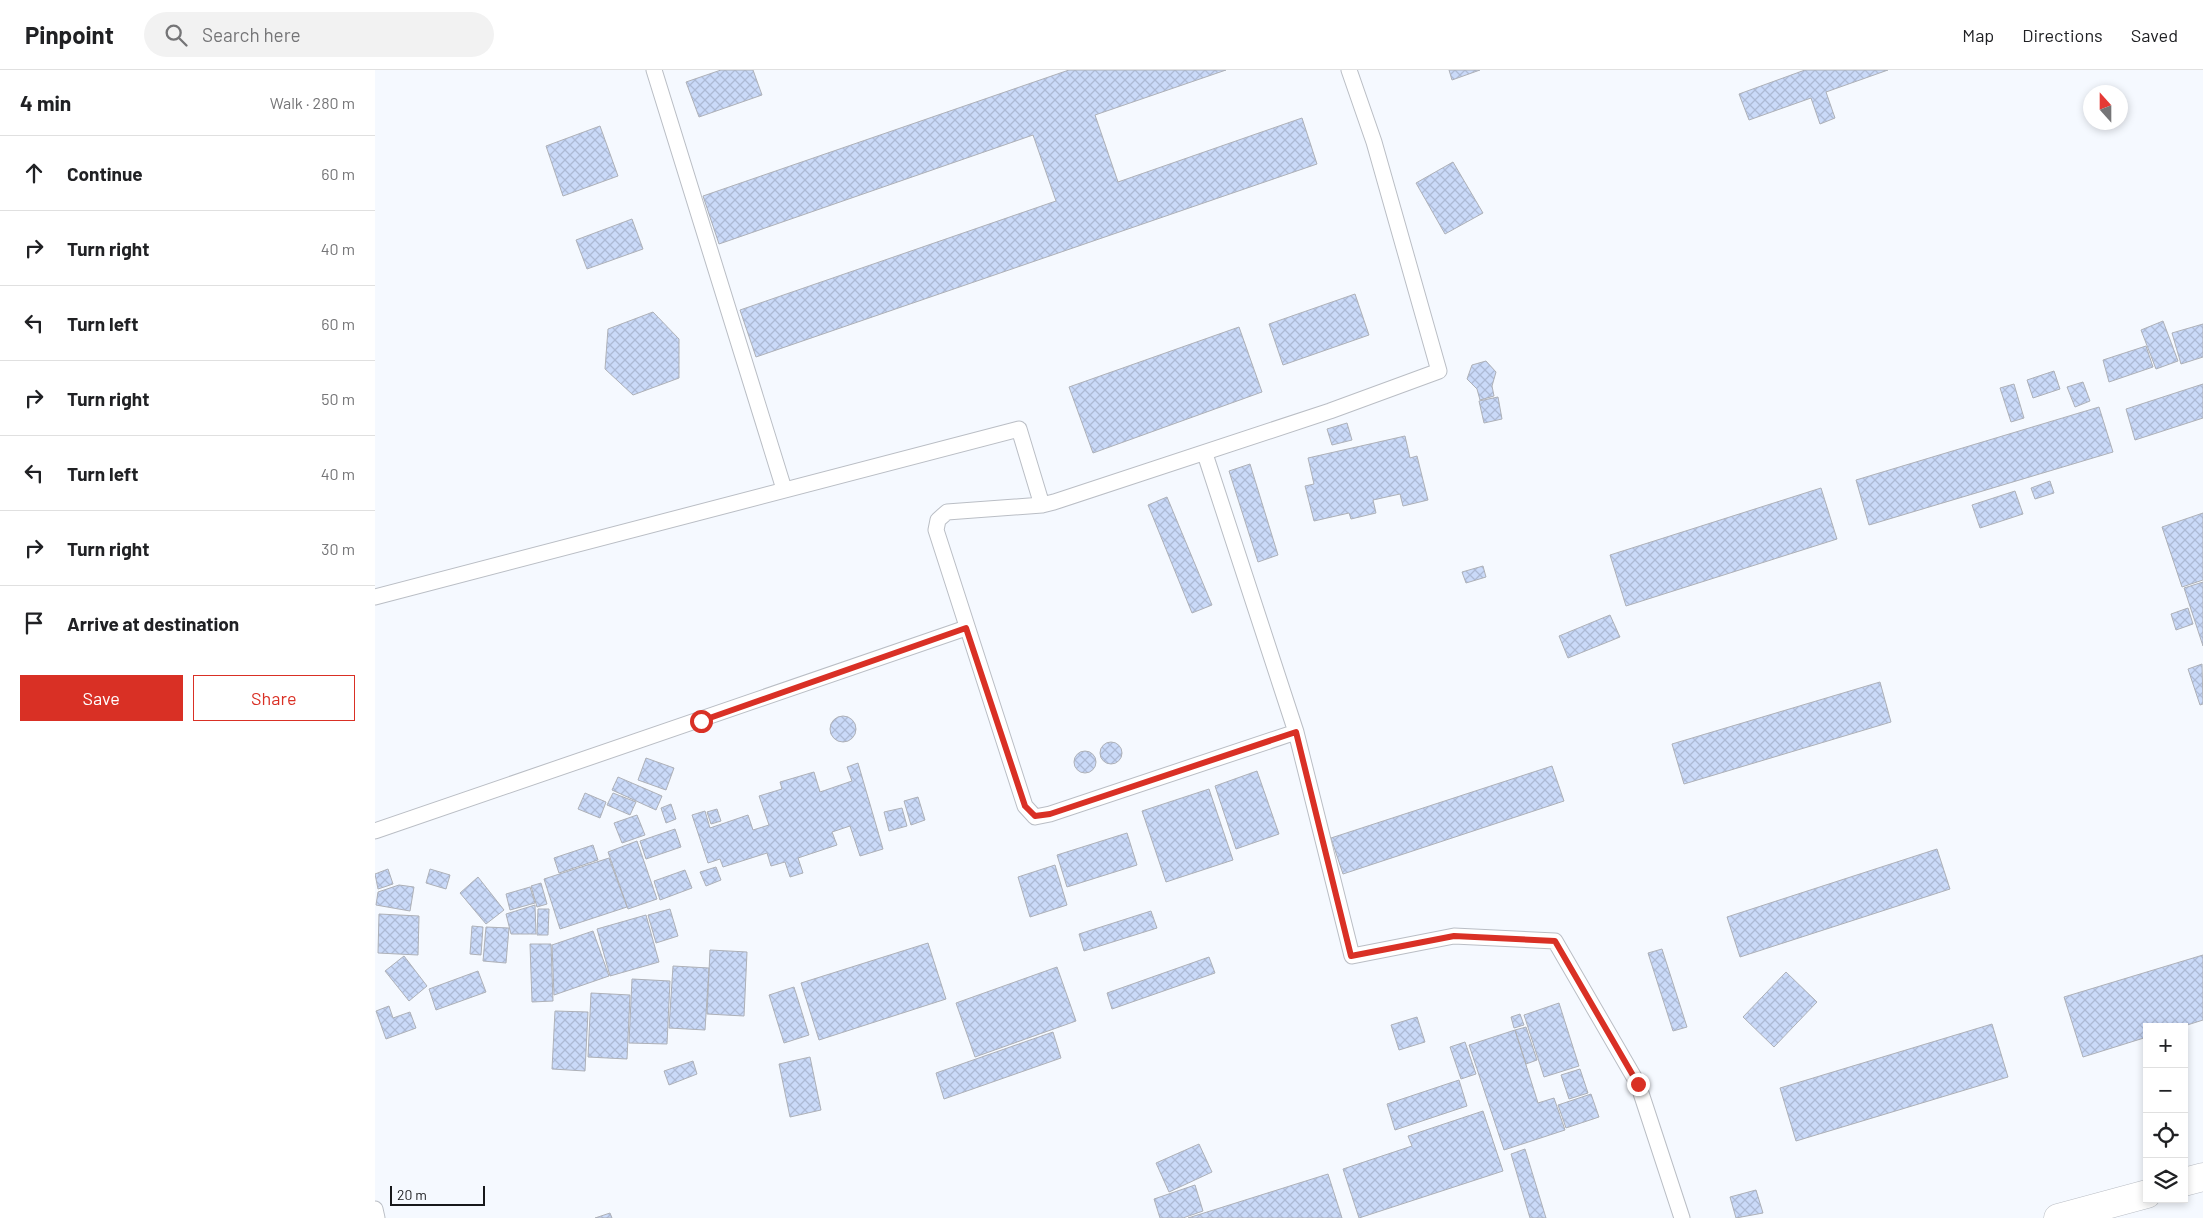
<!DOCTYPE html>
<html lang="en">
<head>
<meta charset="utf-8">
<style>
	:root { --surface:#fff; --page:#f2f2f2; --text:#202124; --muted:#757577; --line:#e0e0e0; --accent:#d93025 }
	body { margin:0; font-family:Barlow,sans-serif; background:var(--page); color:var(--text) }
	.controls { position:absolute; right:15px; bottom:15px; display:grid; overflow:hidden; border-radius:0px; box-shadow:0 2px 8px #0003 }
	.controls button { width:45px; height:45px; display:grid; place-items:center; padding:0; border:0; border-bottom:1px solid var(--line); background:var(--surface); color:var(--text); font:25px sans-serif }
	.compass { position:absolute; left:1708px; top:15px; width:45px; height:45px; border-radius:50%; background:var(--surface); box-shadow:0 2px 8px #0003; rotate:339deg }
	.scale { position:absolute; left:15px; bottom:12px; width:95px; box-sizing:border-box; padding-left:5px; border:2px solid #17181b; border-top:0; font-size:14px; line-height:18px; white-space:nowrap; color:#17181b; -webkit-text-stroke:4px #f5f9ff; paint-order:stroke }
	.stop { position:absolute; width:15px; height:15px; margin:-11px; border:4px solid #d93025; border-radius:50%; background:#fff }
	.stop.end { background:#d93025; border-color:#fff; box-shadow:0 1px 5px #0008 }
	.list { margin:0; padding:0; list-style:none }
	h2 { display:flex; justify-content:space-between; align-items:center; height:65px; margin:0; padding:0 20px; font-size:21px }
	h2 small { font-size:16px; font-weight:400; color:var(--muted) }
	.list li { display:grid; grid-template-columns:32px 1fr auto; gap:15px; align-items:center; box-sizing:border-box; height:75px; padding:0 20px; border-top:1px solid var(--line) }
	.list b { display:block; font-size:19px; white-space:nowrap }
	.list em { font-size:16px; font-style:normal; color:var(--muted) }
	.actions { display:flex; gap:10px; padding:15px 20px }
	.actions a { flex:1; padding:11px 0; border:1px solid var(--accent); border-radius:0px; text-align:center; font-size:18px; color:var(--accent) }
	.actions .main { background:var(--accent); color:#fff }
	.icon { flex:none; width:28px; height:28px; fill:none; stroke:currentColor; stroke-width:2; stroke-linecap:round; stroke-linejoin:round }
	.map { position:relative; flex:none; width:1828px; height:1148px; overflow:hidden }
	header { display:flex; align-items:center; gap:30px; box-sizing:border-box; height:70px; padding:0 25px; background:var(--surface); border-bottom:1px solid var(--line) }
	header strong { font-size:24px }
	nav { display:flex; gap:28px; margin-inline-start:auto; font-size:18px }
	.search { width:350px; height:45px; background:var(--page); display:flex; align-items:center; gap:12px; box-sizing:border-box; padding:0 18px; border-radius:28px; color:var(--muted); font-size:19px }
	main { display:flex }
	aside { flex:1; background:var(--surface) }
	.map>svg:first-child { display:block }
	.building { fill:url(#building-cross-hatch); stroke:#aeb1b8 }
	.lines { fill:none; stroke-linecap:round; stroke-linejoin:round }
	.lane-casing { stroke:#babec5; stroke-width:17 }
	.street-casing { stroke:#babec5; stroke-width:29 }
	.lane { stroke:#fff; stroke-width:15 }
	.street { stroke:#fff; stroke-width:28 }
	.route { stroke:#d93025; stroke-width:6 }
</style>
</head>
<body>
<header>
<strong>Pinpoint</strong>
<div class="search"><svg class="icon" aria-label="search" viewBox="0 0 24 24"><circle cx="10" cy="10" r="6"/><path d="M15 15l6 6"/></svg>Search here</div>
<nav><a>Map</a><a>Directions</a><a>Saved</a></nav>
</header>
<main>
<aside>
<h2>4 min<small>Walk · 280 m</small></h2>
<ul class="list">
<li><svg class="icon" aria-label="ahead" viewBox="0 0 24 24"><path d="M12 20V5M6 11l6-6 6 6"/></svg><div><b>Continue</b></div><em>60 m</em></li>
<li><svg class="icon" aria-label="right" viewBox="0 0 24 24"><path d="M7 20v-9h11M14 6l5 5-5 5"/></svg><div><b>Turn right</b></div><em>40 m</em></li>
<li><svg class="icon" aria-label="left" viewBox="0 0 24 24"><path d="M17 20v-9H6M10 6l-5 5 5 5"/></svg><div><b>Turn left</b></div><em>60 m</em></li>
<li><svg class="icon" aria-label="right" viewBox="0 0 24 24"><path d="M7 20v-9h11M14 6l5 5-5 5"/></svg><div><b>Turn right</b></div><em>50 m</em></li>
<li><svg class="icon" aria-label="left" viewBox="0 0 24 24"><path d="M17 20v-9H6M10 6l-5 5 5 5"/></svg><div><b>Turn left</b></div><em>40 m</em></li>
<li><svg class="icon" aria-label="right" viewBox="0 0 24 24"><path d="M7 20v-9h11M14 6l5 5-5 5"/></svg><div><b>Turn right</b></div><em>30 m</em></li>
<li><svg class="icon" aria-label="arrive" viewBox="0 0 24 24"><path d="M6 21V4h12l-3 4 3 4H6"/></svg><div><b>Arrive at destination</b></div></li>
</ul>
<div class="actions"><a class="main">Save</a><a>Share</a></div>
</aside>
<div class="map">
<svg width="1828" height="1148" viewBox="0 0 1828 1148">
	<defs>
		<pattern id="building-cross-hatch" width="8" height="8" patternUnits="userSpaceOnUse" patternTransform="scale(1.25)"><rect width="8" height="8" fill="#cadaf9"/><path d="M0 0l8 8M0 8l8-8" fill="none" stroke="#adbad5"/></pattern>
	</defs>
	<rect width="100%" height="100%" fill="#f5f9ff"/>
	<!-- building -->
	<path class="building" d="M346 0H378L387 25 324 47 311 12Z
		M694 0H851L720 45 743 112 927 48 942 94 381 287 365 240 681 131 658 65 344 174 328 126Z
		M1074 0H1105L1077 10Z
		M1430 0H1513L1451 22 1460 48 1445 54 1436 28 1374 50 1364 24Z
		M225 56 243 106 188 126 171 76Z
		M1078 92 1108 143 1070 164 1041 113Z
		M257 149 268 179 212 199 201 170Z
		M980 224 994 265 908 295 894 254Z
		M278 242 304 269V308L258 325 230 299 233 259Z
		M1788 251 1803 291 1781 299 1766 260Z
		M1828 254V287L1806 294 1797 263Z
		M864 257 887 322 718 383 694 317Z
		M1771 276 1778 297 1734 312 1728 290Z
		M1111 291 1121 302 1117 316 1119 326 1105 330 1102 319 1092 309 1097 295Z
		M1679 301 1685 319 1658 328 1652 310Z
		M1708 312 1715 331 1700 337 1692 317Z
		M1639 314 1649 348 1636 352 1625 318Z
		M1828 314V348L1760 370 1751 339Z
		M1123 327 1127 349 1109 353 1104 331Z
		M1724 337 1738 382 1494 455 1481 410Z
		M972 353 977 370 957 375 952 359Z
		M1030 366 1035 388 1042 386 1053 430 1028 436 1025 424 998 430 1001 443 976 449 974 443 939 451 930 416 939 414 933 388Z
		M875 394 903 485 883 492 854 401Z
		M1675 411 1679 423 1660 429 1656 418Z
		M1446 418 1462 469 1251 536 1235 485Z
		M1640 421 1648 444 1605 458 1597 435Z
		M792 427 837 535 817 543 773 435Z
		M1828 443V510L1807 517 1787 457Z
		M1108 496 1111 507 1091 513 1087 502Z
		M1828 512V576L1809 518Z
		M1813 538 1818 554 1801 560 1796 544Z
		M1235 545 1245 567 1193 588 1184 566Z
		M1827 594 1828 634 1825 635 1813 599Z
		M1505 612 1516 652 1309 714 1297 674Z
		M455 659a13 13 0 1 1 26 0a13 13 0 1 1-26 0Z
		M725 683a11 11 0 1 1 22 0a11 11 0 1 1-22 0Z
		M699 692a11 11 0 1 1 22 0a11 11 0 1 1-22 0Z
		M271 688 299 698 291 720 263 710Z
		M483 693 508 779 485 786 475 756 457 762 462 775 423 788 428 803 415 807 410 792 396 796 392 783 348 797 345 789 333 793 317 745 330 741 335 758 373 745 378 760 394 755 384 726 407 719 405 712 439 702 445 722 477 711 472 697Z
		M1177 696 1189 731 968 804 956 768Z
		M882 701 904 764 861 779 840 716Z
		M243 707 287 726 281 740 237 720Z
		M834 719 858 790 791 812 767 741Z
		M210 723 231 732 225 748 203 739Z
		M238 723 261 732 255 745 232 735Z
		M543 727 550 750 536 755 529 731Z
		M296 734 301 749 291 753 286 738Z
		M527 738 532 756 514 761 509 742Z
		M342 739 346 751 336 754 332 742Z
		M262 745 270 765 247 773 239 753Z
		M300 759 306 777 271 789 265 771Z
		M752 763 762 795 692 817 682 785Z
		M262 771 282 829 253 839 233 782Z
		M218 775 223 790 184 803 179 788Z
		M1562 779 1575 819 1365 887 1352 847Z
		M234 788 252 837 185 859 169 809Z
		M680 795 692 835 655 847 643 807Z
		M341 797 346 810 331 816 325 802Z
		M13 799 18 814 3 819 0 804Z
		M55 799 75 805 71 819 51 813Z
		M310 800 317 818 285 830 279 811Z
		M103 807 129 840 111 854 85 823Z
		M166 813 172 834 162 837 156 816Z
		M24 815 39 817 35 841 1 835 3 822Z
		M155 817 160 833 135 840 131 824Z
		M160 835 161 864H136L131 844Z
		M163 839H174L173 865H162Z
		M295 839 303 866 281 873 273 845Z
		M776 841 782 858 709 881 704 864Z
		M4 844 44 846 43 885 3 883Z
		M271 845 284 892 235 906 222 859Z
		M97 856 108 857 106 885 95 884Z
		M111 857 134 858 131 893 108 891Z
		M218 861 234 906 179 925 177 875Z
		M553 873 571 929 444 970 426 913Z
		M155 874H176L178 931 157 932Z
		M1287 879 1312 957 1298 961 1273 883Z
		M335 880 372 882 369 946 332 944Z
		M1828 885V950L1806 957H1772V967L1708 987 1689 927Z
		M29 886 52 916 34 931 10 901Z
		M834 887 840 903 737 939 732 923Z
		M298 896 334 898 330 960 294 958Z
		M682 897 701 951 600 987 581 933Z
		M103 901 111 922 61 940 54 919Z
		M1411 902 1442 932 1399 977 1368 947Z
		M257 909 295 911 292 974 254 973Z
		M419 917 434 965 409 973 394 925Z
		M216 923 255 925 252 989 213 987Z
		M1184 933 1204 996 1169 1007 1149 945Z
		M14 936 18 948 35 942 41 958 11 969 1 941Z
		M180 941 213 942 210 1001 177 999Z
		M1145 944 1149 955 1139 958 1136 947Z
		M1042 947 1050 972 1024 980 1016 955Z
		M1617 954 1633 1007 1421 1071 1405 1018Z
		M1151 957 1162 990 1151 994 1140 960Z
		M1140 960 1163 1033 1179 1028 1190 1060 1129 1080 1094 975Z
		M678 962 686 988 569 1029 561 1003Z
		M1090 972 1101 1004 1086 1009 1075 977Z
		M435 987 446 1040 415 1047 404 994Z
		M318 991 322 1004 294 1015 289 1001Z
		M1205 999 1213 1023 1194 1029 1186 1005Z
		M1084 1010 1092 1036 1020 1060 1012 1034Z
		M1216 1024 1224 1047 1191 1058 1183 1035Z
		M1108 1041 1128 1101 984 1148 968 1099 1037 1076 1033 1066Z
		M824 1074 837 1102 794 1122 781 1093Z
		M1150 1079 1171 1148H1155L1136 1084Z
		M953 1104 967 1148H813Z
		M820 1115 828 1141 808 1148H785L779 1129Z
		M1381 1120 1388 1143 1361 1148 1355 1127Z
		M235 1143 237 1148H220Z"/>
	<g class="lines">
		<defs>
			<path id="lane" d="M279 0 409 419
				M830 384 921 662 977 886 1079 866 1180 871 1263 1014 1307 1148
				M0 527 644 359 667 435
				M921 662 675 744 660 747 650 736 561 460 563 450 572 442 667 435 679 432 955 341 1064 301 999 72 974 0
				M0 761 591 558
				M0 1139 2 1148"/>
			<path id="street" d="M1809 1112 1828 1107
				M1683 1148 1772 1124"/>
		</defs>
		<!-- lane casing -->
		<use href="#lane" class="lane-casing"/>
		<!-- street casing -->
		<use href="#street" class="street-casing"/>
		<!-- lane -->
		<use href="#lane" class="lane"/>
		<!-- street -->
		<use href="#street" class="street"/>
	</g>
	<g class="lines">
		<!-- route -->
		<path class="route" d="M326 651 591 558 650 736 660 746 675 744 921 662 976 886 1079 866 1180 871 1263 1014"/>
	</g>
</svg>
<div class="controls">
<button>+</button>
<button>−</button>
<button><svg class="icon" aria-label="locate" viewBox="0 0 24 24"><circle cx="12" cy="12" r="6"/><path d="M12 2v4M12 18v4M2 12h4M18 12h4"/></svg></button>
<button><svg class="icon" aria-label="layers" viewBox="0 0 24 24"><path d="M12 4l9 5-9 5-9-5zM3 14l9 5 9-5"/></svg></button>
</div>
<svg class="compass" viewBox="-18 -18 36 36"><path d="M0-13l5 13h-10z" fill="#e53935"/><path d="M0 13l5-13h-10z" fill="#757577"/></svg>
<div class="scale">20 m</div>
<div class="stop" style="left:326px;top:651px"></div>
<div class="stop end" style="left:1263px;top:1014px"></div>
</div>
</main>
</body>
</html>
